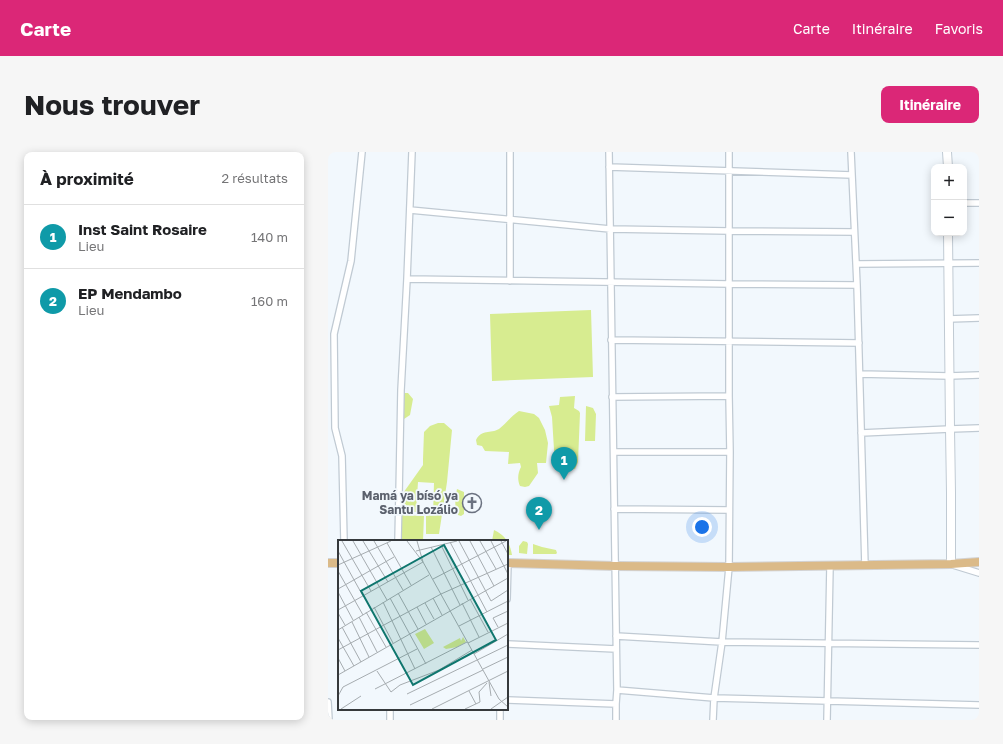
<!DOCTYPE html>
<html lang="fr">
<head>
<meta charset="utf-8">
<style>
	:root { --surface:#fff; --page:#f6f6f6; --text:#202124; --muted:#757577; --line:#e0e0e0; --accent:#db2777 }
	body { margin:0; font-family:"Golos Text",sans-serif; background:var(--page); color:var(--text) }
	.controls { position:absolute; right:12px; top:12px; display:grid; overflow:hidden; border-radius:8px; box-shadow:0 2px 10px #0003 }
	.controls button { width:36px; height:36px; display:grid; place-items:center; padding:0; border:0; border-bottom:1px solid var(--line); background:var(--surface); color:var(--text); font:20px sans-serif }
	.you { position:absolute; left:374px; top:375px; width:14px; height:14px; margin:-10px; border:3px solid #fff; border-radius:50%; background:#1a73e8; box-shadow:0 0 0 6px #1a73e833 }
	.badge { display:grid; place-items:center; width:26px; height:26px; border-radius:50%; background:var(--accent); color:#fff; font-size:13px; font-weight:700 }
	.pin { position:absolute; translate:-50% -33px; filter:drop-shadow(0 1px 2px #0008) }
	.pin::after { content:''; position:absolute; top:21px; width:14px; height:12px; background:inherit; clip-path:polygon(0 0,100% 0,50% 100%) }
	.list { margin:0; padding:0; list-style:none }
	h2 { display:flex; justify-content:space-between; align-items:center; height:52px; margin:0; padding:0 16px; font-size:17px }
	h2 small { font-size:13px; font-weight:400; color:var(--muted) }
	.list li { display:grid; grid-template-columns:26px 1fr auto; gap:12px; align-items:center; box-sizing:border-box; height:64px; padding:0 16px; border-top:1px solid var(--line) }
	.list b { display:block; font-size:15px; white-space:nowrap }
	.list p { margin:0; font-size:13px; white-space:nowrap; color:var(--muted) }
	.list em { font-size:13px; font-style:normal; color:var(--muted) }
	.map { position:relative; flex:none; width:651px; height:568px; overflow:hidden; border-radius:8px }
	header { display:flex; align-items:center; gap:24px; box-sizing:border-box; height:56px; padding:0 20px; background:var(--accent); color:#fff }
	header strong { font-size:19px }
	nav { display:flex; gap:22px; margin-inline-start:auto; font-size:14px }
	.intro { display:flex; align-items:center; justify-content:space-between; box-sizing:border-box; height:96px; padding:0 24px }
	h1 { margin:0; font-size:28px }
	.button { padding:10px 18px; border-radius:8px; background:var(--accent); color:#fff; font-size:14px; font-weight:700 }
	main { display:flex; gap:24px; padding:0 24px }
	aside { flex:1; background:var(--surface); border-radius:8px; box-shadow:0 2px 10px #0003 }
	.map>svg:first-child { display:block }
	.green { fill:#d7ec90 }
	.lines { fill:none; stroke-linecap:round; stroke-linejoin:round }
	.street-casing { stroke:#c0cad3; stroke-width:8 }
	.secondary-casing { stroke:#c0cad3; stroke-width:10 }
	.primary-casing { stroke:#d3d3d4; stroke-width:10 }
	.street { stroke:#fff; stroke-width:5.5 }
	.secondary { stroke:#fff; stroke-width:8 }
	.primary { stroke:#dbba88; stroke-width:8 }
	.labels { text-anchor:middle; stroke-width:3.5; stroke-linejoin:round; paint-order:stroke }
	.worship-label { font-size:12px; font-weight:bold; fill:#5b616d; stroke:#f2f8fd; text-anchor:end }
	.inset-road { fill:none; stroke:#a6acb0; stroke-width:1 }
	.view { fill:#0f766e; fill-opacity:0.15; stroke:#0f766e; stroke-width:2 }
	.inset-edge { fill:none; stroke:#35393c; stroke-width:2 }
</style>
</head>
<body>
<header>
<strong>Carte</strong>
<nav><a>Carte</a><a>Itinéraire</a><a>Favoris</a></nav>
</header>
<div class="intro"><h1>Nous trouver</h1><a class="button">Itinéraire</a></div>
<main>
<aside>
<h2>À proximité<small>2 résultats</small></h2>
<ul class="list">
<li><span class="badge" style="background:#0f9aa8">1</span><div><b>Inst Saint Rosaire</b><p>Lieu</p></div><em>140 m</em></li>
<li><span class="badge" style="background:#0f9aa8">2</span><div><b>EP Mendambo</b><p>Lieu</p></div><em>160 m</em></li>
</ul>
</aside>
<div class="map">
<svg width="651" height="568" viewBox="0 0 651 568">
	<rect width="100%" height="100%" fill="#f2f8fd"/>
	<!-- green -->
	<path class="green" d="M263 158 265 225 164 229 162 162Z
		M76 241H80L85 247 82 263 76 267Z
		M247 244 246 256 251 259 252 261 250 310 247 317 227 314 224 265 221 254 231 253 232 245Z
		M258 254 265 256 268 262 267 289H257Z
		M191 259 206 262 211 266 217 278 220 291 218 311H209L210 321 201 334 197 335 192 334C189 327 190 321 193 315L192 311 180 312 181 300 157 299 154 294 149 293 148 288C154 277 162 282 171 277 178 272 183 264 191 259Z
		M110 271H116L124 278 119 330 111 382H98V364L105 363 106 331 90 330 88 360H73V344L95 313V307L96 280 102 274Z
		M129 337 136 340V362L133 364 130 363C126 354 127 346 129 337Z
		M73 363 96 364 95 389H72Z
		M166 378C177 383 182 391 184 403H179V389H164Z
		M195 389 199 390 200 392 199 402 191 401V394Z
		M205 392 214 395 228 398 229 401 228 402H205Z"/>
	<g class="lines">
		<defs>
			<path id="street" d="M182 0V129
				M281 0 289 538 288 552V568
				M523 0 529 133 537 414
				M281 15 524 23
				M636 51H651
				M82 58 282 77 401 79 526 80
				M528 112 651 111
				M79 127 401 132 529 133
				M620 167 651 166
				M283 188 531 191
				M532 222 621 224 651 223
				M284 245 401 244
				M533 281 622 277 651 276
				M286 300H402
				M286 357 401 358
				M16 389 14 304 7 276 6 182 23 109 34 0
				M70 389 71 343 73 238 79 127 84 0
				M625 413 651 421
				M179 447 180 411
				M288 484 394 490 651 493
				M179 492 288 497
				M289 538 386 546 651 553
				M179 548 288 552
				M0 550 1 568
				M62 568V557
				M172 568V557
				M385 568 386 546 394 490 401 415 402 300 401 244V0
				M499 568 502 414"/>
			<path id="secondary" d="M619 0 620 15
				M620 81 622 277 623 341V412"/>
			<path id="primary" d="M0 411H11
				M179 411 287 414 401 415 623 412 651 410"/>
		</defs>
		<!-- street casing -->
		<use href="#street" class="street-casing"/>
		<!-- secondary casing -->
		<use href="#secondary" class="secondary-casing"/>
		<!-- primary casing -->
		<use href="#primary" class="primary-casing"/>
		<!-- street -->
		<use href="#street" class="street"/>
		<!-- secondary -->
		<use href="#secondary" class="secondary"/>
		<!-- primary -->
		<use href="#primary" class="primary"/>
	</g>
	<!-- icons -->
	<defs>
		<symbol id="church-ring" viewBox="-11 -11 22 22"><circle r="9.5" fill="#f2f8fd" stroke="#6b7280" stroke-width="1.5"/><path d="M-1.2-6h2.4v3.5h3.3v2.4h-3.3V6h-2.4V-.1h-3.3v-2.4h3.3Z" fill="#6b7280"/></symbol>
	</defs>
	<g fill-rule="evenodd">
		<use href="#church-ring" x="133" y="340" width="22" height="22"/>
	</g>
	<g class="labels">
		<!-- worship labels -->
		<g class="worship-label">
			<text x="130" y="348">Mamá ya bísó ya<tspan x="130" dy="14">Santu Lozálio</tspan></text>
		</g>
	</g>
	<!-- overview -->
	<g transform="translate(10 388)">
		<rect width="170" height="170" fill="#f2f8fd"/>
		<path d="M87 89 96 103 86 109 77 94ZM125 97 128 102 119 107 108 109 105 107 122 98 123 101Z" fill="#d7ec90"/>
		<path class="inset-road" d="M4 1 33 51M15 1 49 60M25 1 50 42M36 1 65 50M69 1 85 22 161 159 170 167M121 1 153 61 170 50M132 1 156 46M142 1 158 29M153 1 170 34M163 1 170 14M112 2 149 72M49 3 73 45M103 5 130 60M93 7 122 65M0 11 25 56M78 11 119 1M0 25 53 1M0 31 25 75M95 39 168 1M0 49 56 17M0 52 15 80M60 53 80 89M52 58 88 124M95 58 104 75M132 59 150 92M45 62 77 129M87 63 96 79M124 63 141 97M36 67 55 103M79 67 88 84M0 70 85 22 79 1M28 72 48 107M0 73 7 85M21 77 39 112M14 82 31 117M121 86 170 61M4 87 23 122M160 87 155 78 170 71M0 90 91 35M0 98 16 126M130 103 170 83M0 110 103 54 170 24M136 114 170 94M0 118 7 131M145 129 170 117M39 131 53 152 62 145 101 130 134 110M0 135 170 38M151 142 153 156M37 149 129 102M131 151 138 164M69 154 170 105M0 156 5 147 79 109M72 165 145 130M3 169 23 156M94 169 170 131M127 169 142 162 141 152 149 143M153 169 170 157"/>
		<path class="view" d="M106 5 158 100 75 145 23 51Z"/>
		<rect width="170" height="170" class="inset-edge"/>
	</g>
</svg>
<div class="controls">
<button>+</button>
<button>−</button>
</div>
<div class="you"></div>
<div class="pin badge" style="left:236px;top:328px;background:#0f9aa8">1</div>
<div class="pin badge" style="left:211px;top:378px;background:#0f9aa8">2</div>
</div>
</main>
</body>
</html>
